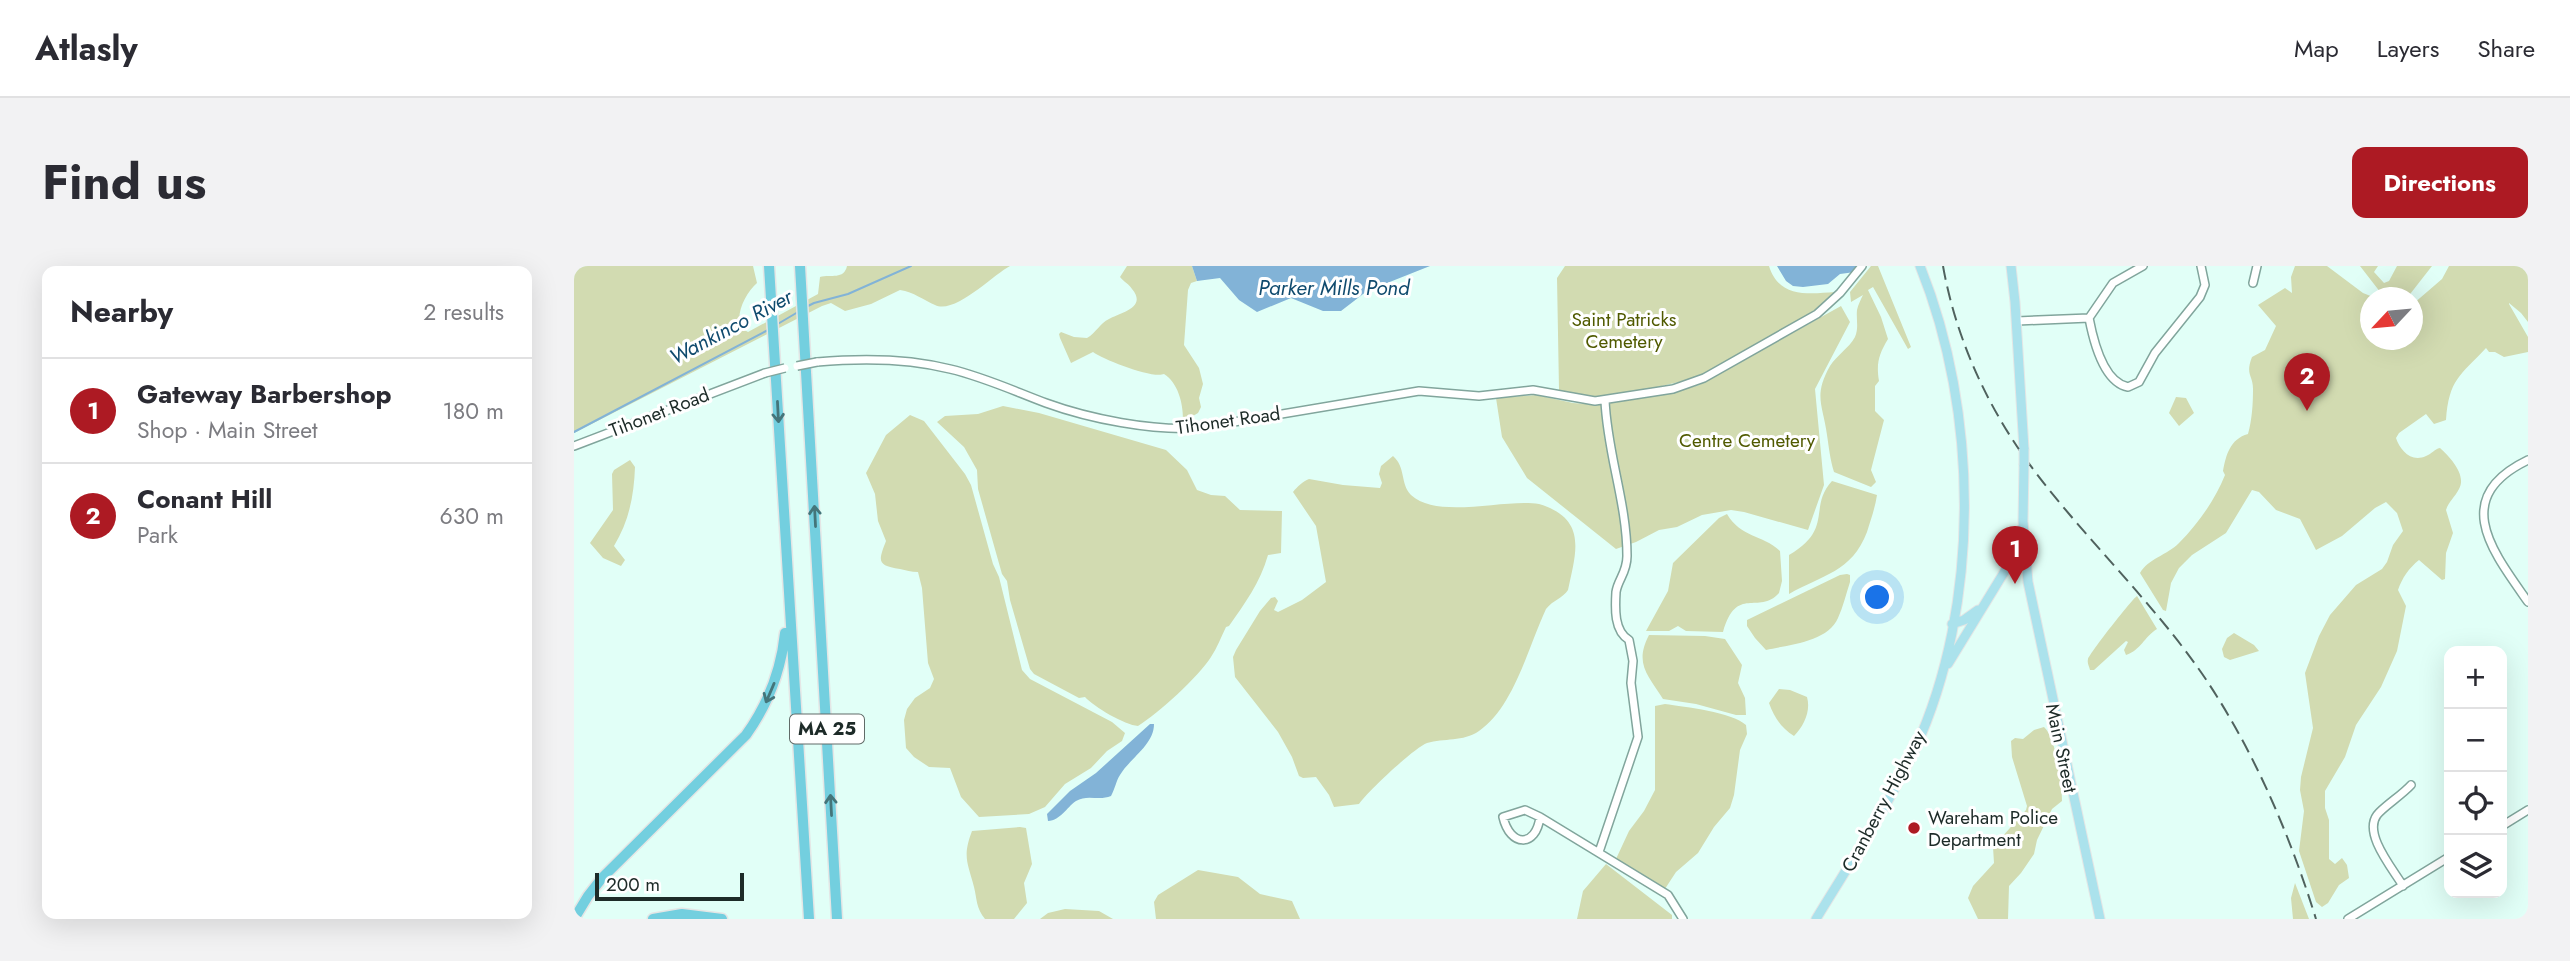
<!DOCTYPE html>
<html lang="en">
<head>
<meta charset="utf-8">
<style>
	:root { --surface:#fff; --page:#f2f2f3; --text:#2b2b33; --muted:#7c7c81; --line:#e1e1e2; --accent:#ad1a23 }
	body { margin:0; font-family:Jost,sans-serif; background:var(--page); color:var(--text) }
	.controls { position:absolute; right:21px; bottom:21px; display:grid; overflow:hidden; border-radius:14px; box-shadow:0 7px 28px #0002 }
	.controls button { width:63px; height:63px; display:grid; place-items:center; padding:0; border:0; border-bottom:2px solid var(--line); background:var(--surface); color:var(--text); font:35px sans-serif }
	.compass { position:absolute; left:1786px; top:21px; width:63px; height:63px; border-radius:50%; background:var(--surface); box-shadow:0 7px 28px #0002; rotate:244deg }
	.scale { position:absolute; left:21px; bottom:18px; width:149px; box-sizing:border-box; padding-left:7px; border:4px solid #1d2b28; border-top:0; font-size:19px; line-height:24px; white-space:nowrap; color:#1d2b28; -webkit-text-stroke:5px #fff; paint-order:stroke }
	.you { position:absolute; left:1304px; top:332px; width:24px; height:24px; margin:-18px; border:5px solid #fff; border-radius:50%; background:#1a73e8; box-shadow:0 0 0 10px #1a73e833 }
	.badge { display:grid; place-items:center; width:46px; height:46px; border-radius:50%; background:var(--accent); color:#fff; font-size:23px; font-weight:700 }
	.pin { position:absolute; translate:-50% -58px; filter:drop-shadow(0 2px 4px #0008) }
	.pin::after { content:''; position:absolute; top:37px; width:24px; height:21px; background:inherit; clip-path:polygon(0 0,100% 0,50% 100%) }
	.list { margin:0; padding:0; list-style:none }
	h2 { display:flex; justify-content:space-between; align-items:center; height:91px; margin:0; padding:0 28px; font-size:30px }
	h2 small { font-size:23px; font-weight:400; color:var(--muted) }
	.list li { display:grid; grid-template-columns:46px 1fr auto; gap:21px; align-items:center; box-sizing:border-box; height:105px; padding:0 28px; border-top:2px solid var(--line) }
	.list b { display:block; font-size:26px; white-space:nowrap }
	.list p { margin:0; font-size:23px; white-space:nowrap; color:var(--muted) }
	.list em { font-size:23px; font-style:normal; color:var(--muted) }
	.icon { flex:none; width:38px; height:38px; fill:none; stroke:currentColor; stroke-width:2; stroke-linecap:round; stroke-linejoin:round }
	.map { position:relative; flex:none; width:1954px; height:653px; overflow:hidden; border-radius:14px }
	header { display:flex; align-items:center; gap:42px; box-sizing:border-box; height:98px; padding:0 35px; background:var(--surface); border-bottom:2px solid var(--line) }
	header strong { font-size:33px }
	nav { display:flex; gap:38px; margin-inline-start:auto; font-size:24px }
	.intro { display:flex; align-items:center; justify-content:space-between; box-sizing:border-box; height:168px; padding:0 42px }
	h1 { margin:0; font-size:49px }
	.button { padding:18px 32px; border-radius:14px; background:var(--accent); color:#fff; font-size:24px; font-weight:700 }
	main { display:flex; gap:42px; padding:0 42px }
	aside { flex:1; background:var(--surface); border-radius:14px; box-shadow:0 7px 28px #0002 }
	.map>svg:first-child { display:block }
	.green { fill:#d2dbb1 }
	.water { fill:#82b3d7 }
	.lines { fill:none; stroke-linecap:round; stroke-linejoin:round }
	.stream { stroke:#82b3d7; stroke-width:2 }
	.minor-casing { stroke:#81a59c; stroke-width:10 }
	.major-casing { stroke:#e4e6e5; stroke-width:11 }
	.highway-casing { stroke:#e4e6e5; stroke-width:13 }
	.minor { stroke:#fff; stroke-width:7 }
	.major { stroke:#abe2ec; stroke-width:9 }
	.highway { stroke:#73cfdf; stroke-width:10 }
	.rail { stroke:#50625e; stroke-width:2; stroke-dasharray:14 7; stroke-linecap:butt }
	.minor-bridge-casing { stroke:#81a59c; stroke-width:10; stroke-linecap:butt }
	.major-bridge-casing { stroke:#e4e6e5; stroke-width:11; stroke-linecap:butt }
	.minor-bridge { stroke:#fff; stroke-width:7 }
	.major-bridge { stroke:#abe2ec; stroke-width:9 }
	.oneway { stroke:#44757a }
	.poi-dot { fill:#ad1a23; stroke:#fff; stroke-width:2.5 }
	.labels { text-anchor:middle; stroke-width:6; stroke-linejoin:round; paint-order:stroke }
	.shield { fill:#fff; stroke:#616b68; stroke-width:2 }
	.shield-label { font-size:18px; font-weight:bold; fill:#1d2b28 }
	.park-label { font-size:19px; fill:#505a00; stroke:#fff }
	.street-label { font-size:19px; fill:#1d2b28; stroke:#fff }
	.poi-label { font-size:19px; fill:#1d2b28; stroke:#fff; text-anchor:start }
	.water-label { font-size:21px; font-style:italic; fill:#104b6e; stroke:#fff }
</style>
</head>
<body>
<header>
<strong>Atlasly</strong>
<nav><a>Map</a><a>Layers</a><a>Share</a></nav>
</header>
<div class="intro"><h1>Find us</h1><a class="button">Directions</a></div>
<main>
<aside>
<h2>Nearby<small>2 results</small></h2>
<ul class="list">
<li><span class="badge">1</span><div><b>Gateway Barbershop</b><p>Shop · Main Street</p></div><em>180 m</em></li>
<li><span class="badge">2</span><div><b>Conant Hill</b><p>Park</p></div><em>630 m</em></li>
</ul>
</aside>
<div class="map">
<svg width="1954" height="653" viewBox="0 0 1954 653">
	<rect width="100%" height="100%" fill="#e1fff7"/>
	<!-- green -->
	<path class="green" d="M0 0H179L183 17C172 27 161 47 167 62L174 66 244 28 246 11C257 8 270 14 273 0H436C420 8 381 49 361 39 349 34 340 26 326 24L297 38 271 45 257 37 248 40 0 167Z
		M553 0H618L623 15 617 17 614 24 610 79 625 102 629 118 625 132 627 141 624 147 612 154 609 153C609 137 604 117 590 108 579 113 530 94 519 86L497 97 486 72 485 68 487 66 500 71 513 72C522 67 526 57 535 53 545 47 574 42 558 23 555 18 550 16 546 11Z
		M991 0H1195C1205 32 1234 28 1261 26L1242 46 1121 112 1059 127 1018 132 985 124 983 12Z
		M1297 0H1304L1337 81 1334 83 1299 21 1294 24 1307 51 1314 73C1305 88 1302 97 1305 115L1301 120V145L1310 154 1297 204 1302 216 1297 221 1260 206C1256 193 1255 182 1253 169 1249 139 1239 130 1256 100 1263 89 1275 82 1281 71 1285 62 1282 53 1283 44 1284 39 1287 33 1289 29L1277 36 1276 26Z
		M1721 0H1753L1789 27 1799 31 1797 32V74H1839V38L1868 13 1875 0H1954V56L1947 47 1935 37V38L1954 71V86L1930 91 1921 86H1915L1912 82C1886 110 1875 113 1872 154L1860 158 1852 148 1825 167 1822 172C1826 184 1837 197 1852 190 1858 188 1860 183 1866 182 1876 191 1893 209 1885 223 1881 231 1875 235 1872 244L1879 267 1872 287 1871 313 1868 314 1845 294C1835 302 1828 312 1824 324L1832 340 1823 385 1807 421 1782 459 1771 491 1751 525V542L1755 554V593L1761 598 1768 592 1773 599 1775 612 1765 619 1754 637 1748 641 1742 636 1725 585 1730 545 1726 524 1727 511 1739 462 1731 407 1745 370 1756 349 1782 319 1808 303 1813 296 1819 279 1829 265 1823 247 1812 236 1801 242 1768 270 1742 284 1726 253 1702 244 1685 226 1678 224 1652 267 1618 289 1605 302 1597 317 1592 345 1589 344 1566 307C1574 293 1593 289 1605 277 1624 258 1641 234 1651 209L1649 205C1652 189 1656 173 1674 168 1678 154 1679 138 1679 123 1679 109 1671 109 1678 91L1691 84 1702 60 1684 39 1711 22 1718 27 1717 11Z
		M1786 0H1804L1800 6 1810 17 1815 15 1823 0H1858L1833 32 1810 31Z
		M1267 40 1276 56 1241 123 1250 219 1234 264 1170 246 1157 244 1128 249 1103 261 1085 264 1062 276 1042 283 953 212 928 171 922 132 962 129 999 137 1025 139 1094 128 1125 119Z
		M1602 131 1612 132 1620 147 1605 160 1595 147Z
		M429 140 465 147 592 184 613 204 623 224 637 229 651 230 666 244 708 245 707 287 694 289C686 317 671 337 655 360L652 361C647 371 643 382 637 391 624 411 585 447 564 460 551 459 520 441 511 431L505 432 460 408 456 403 436 334 433 315 428 308 404 223 403 204 390 181 363 156 371 150 404 148Z
		M336 149 350 155 391 208 397 219 419 298 425 311 448 404 456 413 538 456 551 467 548 475 533 485 517 502 491 518 471 541 455 548 405 551 387 531 376 502 355 501 340 491 332 482 330 454 333 443 341 432 356 422 360 413 354 397 348 322 344 306C337 306 332 304 326 303 303 299 304 296 312 275L304 255 301 228 292 207 312 169Z
		M819 190C832 201 826 218 837 229 864 254 932 232 965 238 1014 253 1002 286 994 324 989 332 979 334 972 343 955 379 940 441 905 465 889 476 870 472 853 477 840 482 793 526 785 538L760 541 755 529 742 511 729 512 725 510 718 491 704 466 661 411 659 391 662 384 686 345 697 332 701 331 704 335 700 344 704 346 728 334 752 316 742 260 719 226C723 221 729 215 735 213L769 219 806 222 808 217 805 208 807 200Z
		M56 194 61 201C60 230 55 255 40 280L51 294 47 300 29 292 16 277 39 244 38 208 40 204Z
		M1258 215 1303 229C1301 242 1297 253 1293 266 1278 306 1248 309 1215 328V289C1260 263 1234 241 1258 215Z
		M1153 248C1167 272 1188 268 1206 285L1208 315 1205 327C1184 350 1163 318 1149 366L1112 365 1104 360 1095 365H1072L1094 325 1099 297 1145 252Z
		M1273 308 1276 309V316C1272 328 1269 341 1264 352 1254 376 1214 379 1192 384L1181 372 1173 360V354L1266 309Z
		M1563 330 1583 363C1570 371 1567 384 1552 389L1550 384 1554 376 1552 375 1520 404H1516C1515 399 1513 398 1514 393 1516 387 1558 333 1563 330Z
		M1660 367 1680 379 1685 385 1656 394 1650 391 1648 383 1653 372Z
		M1075 369 1131 370 1151 373 1168 399 1164 417 1171 432 1172 449H1162L1122 438 1089 433C1074 409 1060 398 1075 369Z
		M1205 423 1216 424 1233 431C1237 445 1230 460 1220 470 1207 462 1200 451 1195 437Z
		M1091 438C1111 441 1158 446 1172 459L1173 468 1166 484 1160 529 1156 542 1140 561 1124 587 1102 606 1087 629 1042 593 1055 565 1070 545 1081 524V440Z
		M1470 461C1482 471 1488 519 1488 535L1478 543 1463 574 1460 588 1447 607 1435 620 1434 653H1404L1394 632 1399 620 1420 597 1419 581 1452 544 1453 540 1438 491 1437 475 1441 472 1449 473 1460 464Z
		M446 561 452 562 458 598 450 617 453 637 440 653H411C402 642 403 633 400 621 394 597 388 591 398 565Z
		M1032 598 1098 649V653H1003L1009 625Z
		M624 604 664 611 686 628 718 635 726 653H582L580 636 584 629Z
		M1721 617 1735 653H1719L1717 632Z
		M491 643 525 645 539 653H466L474 647Z"/>
	<!-- water -->
	<path class="water" d="M618 0H856L793 25 767 45H749L717 32 683 46 665 34 646 12 623 15Z
		M1203 0H1283L1281 6 1266 8 1254 18 1229 21 1219 20 1212 15Z
		M576 458H580C580 479 556 492 546 509 542 515 541 523 537 530 525 535 513 528 502 535 492 542 487 554 474 555L473 548 496 525 522 507Z"/>
	<g class="lines">
		<!-- stream -->
		<path class="stream" d="M232 41 240 37 274 28 337 0
			M202 59 224 46
			M0 166 194 64"/>
		<defs>
			<path id="minor" d="M1569 0 1539 17 1515 52C1519 73 1529 116 1554 121L1565 116 1581 87 1626 31 1631 19 1627 0
				M1679 17 1683 0
				M1443 55 1515 52
				M243 96C288 92 333 92 376 103 410 111 440 125 472 137 516 153 578 165 624 162L845 125 905 130 959 124 1021 135 1099 123 1130 112 1243 48 1266 27 1288 0
				M0 180 191 107
				M1954 194C1875 232 1919 286 1954 336
				M951 544 966 551C962 582 936 581 929 551Z
				M966 551 1094 629 1109 653
				M1928 560 1954 544
				M1025 586 1064 471 1057 417 1059 395 1055 374C1040 365 1041 343 1042 326 1044 313 1053 307 1053 290 1053 237 1033 187 1031 134
				M1829 620C1819 603 1789 568 1803 549 1809 541 1828 529 1837 519
				M1774 653 1875 591"/>
			<path id="major" d="M1437 0 1441 36 1450 183
				M1450 199 1449 255 1454 316 1526 653
				M1378 358 1390 354 1404 344
				M1374 398 1437 295 1447 263
				M1242 653C1276 597 1313 542 1341 483 1407 339 1405 146 1346 0"/>
			<path id="highway" d="M195 0 235 653
				M226 0 263 653
				M0 653 14 630 28 612 172 469C195 437 207 405 211 367
				M79 653 108 648 148 653"/>
		</defs>
		<!-- minor casing -->
		<use href="#minor" class="minor-casing"/>
		<!-- major casing -->
		<use href="#major" class="major-casing"/>
		<!-- highway casing -->
		<use href="#highway" class="highway-casing"/>
		<!-- minor -->
		<use href="#minor" class="minor"/>
		<!-- major -->
		<use href="#major" class="major"/>
		<!-- highway -->
		<use href="#highway" class="highway"/>
		<!-- rail -->
		<path class="rail" d="M1369 0C1382 73 1414 143 1459 203 1513 275 1580 337 1631 412 1680 485 1716 569 1742 653"/>
		<defs>
			<path id="minor-bridge" d="M223 100 243 96
				M191 107 211 102"/>
			<path id="major-bridge" d="M1450 183V199"/>
		</defs>
		<!-- minor-bridge casing -->
		<use href="#minor-bridge" class="minor-bridge-casing"/>
		<!-- major-bridge casing -->
		<use href="#major-bridge" class="major-bridge-casing"/>
		<!-- minor-bridge -->
		<use href="#minor-bridge" class="minor-bridge"/>
		<!-- major-bridge -->
		<use href="#major-bridge" class="major-bridge"/>
	</g>
	<!-- one-way arrows -->
	<defs><path id="oneway-shaft" d="M-6 0H5M1.5-3L5.5 0L1.5 3" fill="none" stroke-width="1.6" stroke-linecap="round" stroke-linejoin="round" transform="scale(1.75)"/></defs>
	<g class="oneway">
		<use href="#oneway-shaft" transform="translate(204 146) rotate(87)"/>
		<use href="#oneway-shaft" transform="translate(241 250) rotate(-93)"/>
		<use href="#oneway-shaft" transform="translate(196 427) rotate(113)"/>
		<use href="#oneway-shaft" transform="translate(257 539) rotate(-93)"/>
	</g>
	<!-- markers -->
	<circle class="poi-dot" cx="1340" cy="562" r="7"/>
	<g class="labels">
		<!-- shield labels -->
		<rect class="shield" x="216" y="448.5" width="74" height="29" rx="5"/>
		<g class="shield-label">
			<text x="253" y="469">MA 25</text>
		</g>
		<!-- park labels -->
		<g class="park-label">
			<text x="1050" y="60">Saint Patricks<tspan x="1050" dy="22">Cemetery</tspan></text>
			<text x="1173" y="181">Centre Cemetery</text>
		</g>
		<!-- street labels -->
		<g class="street-label">
			<text transform="translate(85 146) rotate(-21)" y="7">Tihonet Road</text>
			<text transform="translate(654 154) rotate(-8)" y="7">Tihonet Road</text>
			<text transform="translate(1488 482) rotate(78)" y="7">Main Street</text>
			<text transform="translate(1309 535) rotate(-62)" y="7">Cranberry Highway</text>
		</g>
		<!-- poi labels -->
		<g class="poi-label">
			<text x="1354" y="558">Wareham Police<tspan x="1354" dy="22">Department</tspan></text>
		</g>
		<!-- water labels -->
		<g class="water-label">
			<text x="760" y="29">Parker Mills Pond</text>
			<text transform="translate(157 61) rotate(-28)" y="7">Wankinco River</text>
		</g>
	</g>
</svg>
<div class="controls">
<button>+</button>
<button>−</button>
<button><svg class="icon" aria-label="locate" viewBox="0 0 24 24"><circle cx="12" cy="12" r="6"/><path d="M12 2v4M12 18v4M2 12h4M18 12h4"/></svg></button>
<button><svg class="icon" aria-label="layers" viewBox="0 0 24 24"><path d="M12 4l9 5-9 5-9-5zM3 14l9 5 9-5"/></svg></button>
</div>
<svg class="compass" viewBox="-18 -18 36 36"><path d="M0-13l5 13h-10z" fill="#e53935"/><path d="M0 13l5-13h-10z" fill="#7c7c81"/></svg>
<div class="scale">200 m</div>
<div class="you"></div>
<div class="pin badge" style="left:1441px;top:318px">1</div>
<div class="pin badge" style="left:1733px;top:145px">2</div>
</div>
</main>
</body>
</html>
